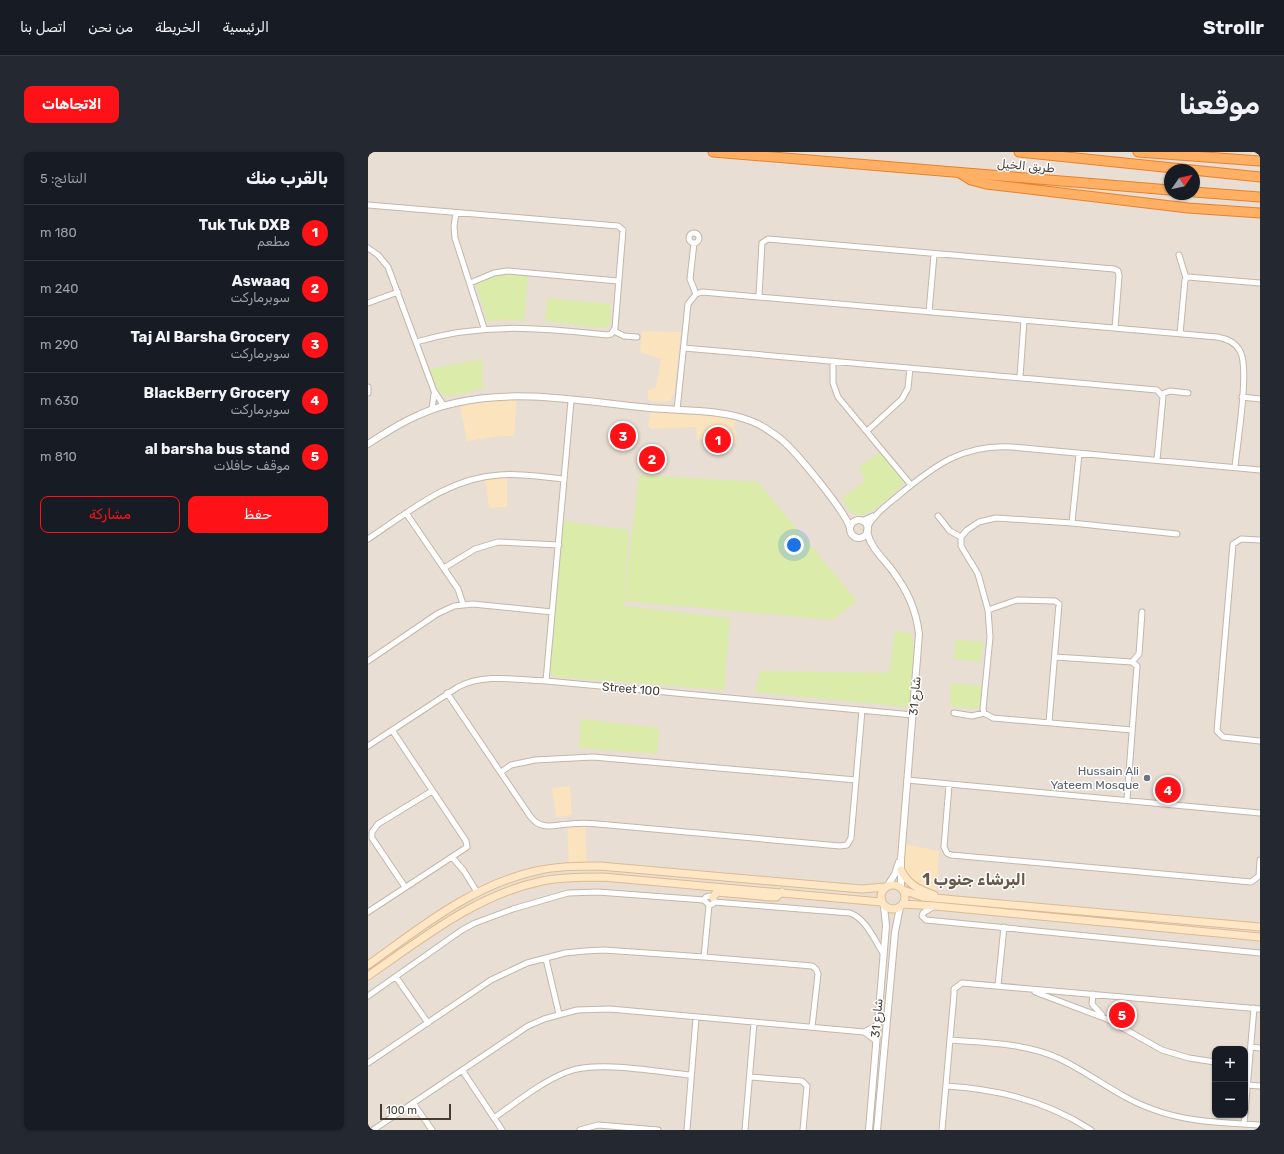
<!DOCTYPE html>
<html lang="ar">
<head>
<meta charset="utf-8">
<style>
	:root { --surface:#171b24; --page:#242831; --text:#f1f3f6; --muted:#9ea1a6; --line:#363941; --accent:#ff1118 }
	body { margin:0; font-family:Rubik,Cairo,sans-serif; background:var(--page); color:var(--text); direction:rtl }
	.controls { position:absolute; right:12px; bottom:12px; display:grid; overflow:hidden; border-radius:8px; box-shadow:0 1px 3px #0004 }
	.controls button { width:36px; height:36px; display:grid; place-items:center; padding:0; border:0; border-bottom:1px solid var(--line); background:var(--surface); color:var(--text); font:20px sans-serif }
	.compass { position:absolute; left:796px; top:12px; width:36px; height:36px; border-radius:50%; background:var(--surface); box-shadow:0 1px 3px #0004; rotate:56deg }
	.scale { position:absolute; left:12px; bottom:10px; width:71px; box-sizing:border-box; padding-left:4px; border:2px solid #473c34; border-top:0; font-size:11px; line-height:14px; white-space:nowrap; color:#473c34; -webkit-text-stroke:3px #fff; paint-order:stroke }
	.you { position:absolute; left:426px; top:393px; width:14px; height:14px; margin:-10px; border:3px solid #fff; border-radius:50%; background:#1a73e8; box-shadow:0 0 0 6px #1a73e833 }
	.badge { display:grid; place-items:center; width:26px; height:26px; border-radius:50%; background:var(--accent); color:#fff; font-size:13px; font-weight:700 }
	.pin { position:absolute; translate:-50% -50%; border:2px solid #fff; box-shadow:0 1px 4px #0006 }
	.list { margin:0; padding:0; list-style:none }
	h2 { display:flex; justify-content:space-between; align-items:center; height:52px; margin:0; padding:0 16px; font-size:17px }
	h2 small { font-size:13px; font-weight:400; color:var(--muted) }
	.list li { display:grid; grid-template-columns:26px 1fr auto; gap:12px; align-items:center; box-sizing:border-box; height:56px; padding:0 16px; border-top:1px solid var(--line) }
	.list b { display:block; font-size:15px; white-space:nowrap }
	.list p { margin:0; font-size:13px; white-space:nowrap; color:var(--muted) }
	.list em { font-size:13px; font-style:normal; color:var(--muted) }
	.actions { display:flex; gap:8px; padding:12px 16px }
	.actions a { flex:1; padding:9px 0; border:1px solid var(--accent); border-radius:8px; text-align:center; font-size:14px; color:var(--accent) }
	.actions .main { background:var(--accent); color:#fff }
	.map { position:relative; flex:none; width:892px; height:978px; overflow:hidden; direction:ltr; border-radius:8px }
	header { display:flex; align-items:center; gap:24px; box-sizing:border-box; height:56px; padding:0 20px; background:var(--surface); border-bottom:1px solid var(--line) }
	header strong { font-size:19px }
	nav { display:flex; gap:22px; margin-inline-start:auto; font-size:14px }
	.intro { display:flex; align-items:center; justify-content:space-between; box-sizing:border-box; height:96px; padding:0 24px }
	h1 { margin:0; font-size:28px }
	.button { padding:10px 18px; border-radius:8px; background:var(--accent); color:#fff; font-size:14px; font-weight:700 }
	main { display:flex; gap:24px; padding:0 24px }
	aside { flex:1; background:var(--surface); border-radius:8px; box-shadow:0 1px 3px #0004 }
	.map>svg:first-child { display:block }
	.residential { fill:#e8ded3; fill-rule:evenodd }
	.green { fill:#daebaa }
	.sand { fill:#fbe3be }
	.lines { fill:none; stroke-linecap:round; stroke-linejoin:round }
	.minor-casing { stroke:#c3b6aa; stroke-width:7 }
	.tertiary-casing { stroke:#c3b6aa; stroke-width:8 }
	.secondary-casing { stroke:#dbbb93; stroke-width:9 }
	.motorway-casing { stroke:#e9802a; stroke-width:11 }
	.minor { stroke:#fff; stroke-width:5 }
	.tertiary { stroke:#fff; stroke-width:6 }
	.secondary { stroke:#ffe6c4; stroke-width:7 }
	.motorway { stroke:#ffb065; stroke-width:9 }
	.worship-dot { fill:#6b7280; stroke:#fff; stroke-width:1.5 }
	.labels { text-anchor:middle; stroke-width:3; stroke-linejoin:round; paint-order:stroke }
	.street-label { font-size:12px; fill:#473c34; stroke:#fff }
	.worship-label { font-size:12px; fill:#5b616d; stroke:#fff; text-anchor:end }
	.district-label { font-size:16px; font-weight:bold; fill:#6a584a; stroke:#fff }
</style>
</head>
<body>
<header>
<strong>Strollr</strong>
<nav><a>الرئيسية</a><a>الخريطة</a><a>من نحن</a><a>اتصل بنا</a></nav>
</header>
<div class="intro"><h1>موقعنا</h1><a class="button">الاتجاهات</a></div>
<main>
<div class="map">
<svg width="892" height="978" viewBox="0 0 892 978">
	<rect width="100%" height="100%" fill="#f4ede5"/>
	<!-- residential -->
	<path class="residential" d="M0 0H892V978H0ZM802 18H826V42H802ZM847 897H877V963H847Z"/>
	<!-- green -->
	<path class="green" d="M139 121 160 123 156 169 129 168 120 170 108 132 129 123Z
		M179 146 242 152 243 168 239 175 231 176 177 169Z
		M114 207 115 236C105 238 79 249 72 241 68 235 65 224 62 217Z
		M512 300 535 327V332C523 343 500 370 484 361 480 358 476 350 474 346L498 328 490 316Z
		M271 323 390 330 489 449 464 468 256 449V454L362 466 356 538 189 525 184 523 181 518 195 369 261 378 256 448Z
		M527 479 544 482 547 509 543 552 538 555 387 540 392 519 521 521Z
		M588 488 616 490 612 510 585 507Z
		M583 531 614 534 612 554 608 557 582 554Z
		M213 567 291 576 289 602 211 596Z"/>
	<!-- sand -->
	<path class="sand" d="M274 179 313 180 306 241 302 249 293 250 280 248V238L288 236 293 207 272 200Z
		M149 246 146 284H132L99 289 92 253 121 248Z
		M283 257 369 266 365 277 369 279 368 291 329 287 328 275 283 277 280 274Z
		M139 324V355L121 356 117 326Z
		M202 634 204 663 188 665 184 636Z
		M217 673 219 711 201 712 199 674Z
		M536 692 571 699 569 738C556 737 537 730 535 714 534 707 536 699 536 692Z"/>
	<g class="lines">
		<defs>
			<path id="minor" d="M0 53 250 74 255 78 247 176 243 182 239 183C171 176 115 170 48 190
				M88 61 86 74 87 86 116 176
				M321 86a5 5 0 1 1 10 0a5 5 0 1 1-10 0Z
				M326 91 322 127 328 142
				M0 96 10 103 20 115 66 239 76 254
				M811 103 818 126
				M102 131 126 121 139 119 250 129
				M391 144 394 91 400 87 746 117 750 119 751 124 747 176
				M0 151 30 140
				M561 160 566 103
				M246 179 256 184 269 185
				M812 182 817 128 820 125 892 131
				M316 196 789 238 795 245 789 308
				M465 209V231L470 245 543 333
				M652 225 656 168
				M0 235V241
				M794 242 802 239 820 241
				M874 245 892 247
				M64 257 66 242
				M309 258 320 152 328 142 334 140 849 185C859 187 867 190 872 199 882 216 869 292 867 315
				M499 279 534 247 540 236 542 216
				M38 361 90 437 95 452
				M570 364 582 379 593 385
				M494 369 505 364
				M704 371 711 302
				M499 376C506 362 519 353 531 343 567 313 595 292 644 295L892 318
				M0 387C41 360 80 326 131 323 152 321 174 325 195 327
				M892 388 873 387 865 392 849 579 855 585 892 589
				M76 416 107 397 130 390 191 393
				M620 458 649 448 687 449 691 452 681 570
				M687 505 764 510 769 514 759 648
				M0 509 69 462 86 454 105 452 184 460
				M764 510 771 502 774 460
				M178 529 203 249
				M79 541 162 664C173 679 185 673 201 672 211 671 220 671 230 672L472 694 479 693 483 686 494 558
				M586 561 604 564 616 561
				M764 578 625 566 616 561 615 557 622 485 620 458 610 422 593 394V385L599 378 611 370 628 366 704 371 809 382
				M0 594 90 535C117 521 148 528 178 529L545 563
				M133 620 143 613 167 608 225 605 488 628
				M539 628 892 661
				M581 633 576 695 579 701 583 703 883 730 891 724 892 708
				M84 705 96 719 109 740
				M37 735 4 686V680L10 672 64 639
				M346 750 482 761C498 767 506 787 515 801
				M565 755 555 761 554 764 558 768 892 801
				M0 760 99 695 98 689 24 578
				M336 805 341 753
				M178 807 191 862
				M28 825 60 871
				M630 833 636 775
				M667 840 739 867 794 898 821 906 847 910
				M725 842 724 852 734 863
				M0 844 94 778 107 771 145 757 200 741 230 740 336 748 341 753 345 752 346 748 345 745 341 744 338 745 336 748
				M496 880 507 888
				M582 888C618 891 656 891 690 906 722 921 750 945 784 957 817 970 856 971 892 973
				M883 895 892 896
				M0 911 123 828 159 811 197 801 217 799 236 798 336 805 444 814 448 817 450 822 444 875
				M94 918 134 978
				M382 925 434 929 439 934 435 978
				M879 933 892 934
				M578 934C631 937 679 949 723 978
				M45 951 64 978
				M126 966C149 950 173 930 199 920 229 908 290 920 323 923
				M876 972 886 856
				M5 978 160 874 176 867 209 858 242 857 496 880 509 873
				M212 978 230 973 290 978
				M319 978 328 866
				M377 978 386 871
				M574 978 586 842V837L594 831 892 857"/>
			<path id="tertiary" d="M0 292C27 274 54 258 87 251 150 236 218 250 282 256 315 259 352 257 383 269 394 273 405 281 414 288 428 300 478 360 482 376
				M482 377a9 9 0 1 1 18 0a9 9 0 1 1-18 0Z
				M499 379C502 395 514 405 524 418 539 438 548 457 551 482L533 707V736
				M520 733 527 722 531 710
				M501 978 518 774 516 754
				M509 978 527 780 532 755"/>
			<path id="secondary" d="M533 718C541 734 551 737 566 743
				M513 745a12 12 0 1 1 24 0a12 12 0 1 1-24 0Z
				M535 738 555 745 892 775
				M345 745 349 740 403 745H408L414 740
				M535 752 567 754 892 785
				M0 813C52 776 104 733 168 719 189 714 211 714 232 714L494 737 517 735
				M0 824C55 786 108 743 174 729 194 725 215 725 235 725L513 750"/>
			<path id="motorway" d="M345 0 802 38
				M651 0 892 25
				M770 0 892 9
				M592 21 603 28 618 32 820 56 892 61
				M826 40 892 45"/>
		</defs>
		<!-- minor casing -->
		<use href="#minor" class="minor-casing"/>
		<!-- tertiary casing -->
		<use href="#tertiary" class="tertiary-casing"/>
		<!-- secondary casing -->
		<use href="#secondary" class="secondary-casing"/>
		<!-- motorway casing -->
		<use href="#motorway" class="motorway-casing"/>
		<!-- minor -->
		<use href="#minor" class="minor"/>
		<!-- tertiary -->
		<use href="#tertiary" class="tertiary"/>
		<!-- secondary -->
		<use href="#secondary" class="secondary"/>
		<!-- motorway -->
		<use href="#motorway" class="motorway"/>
	</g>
	<!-- markers -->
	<circle class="worship-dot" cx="779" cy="626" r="4"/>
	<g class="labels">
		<!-- street labels -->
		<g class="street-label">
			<text transform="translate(658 14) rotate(5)" y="4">طريق الخيل</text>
			<text transform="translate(263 537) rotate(5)" y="4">Street 100</text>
			<text transform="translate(547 544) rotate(-85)" y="4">شارع 31</text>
			<text transform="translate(509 866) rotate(-85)" y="4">شارع 31</text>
		</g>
		<!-- worship labels -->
		<g class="worship-label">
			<text x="771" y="623">Hussain Ali<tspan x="771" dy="14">Yateem Mosque</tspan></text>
		</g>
		<!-- district labels -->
		<g class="district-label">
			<text x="606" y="733">البرشاء جنوب 1</text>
		</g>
	</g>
</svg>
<div class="controls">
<button>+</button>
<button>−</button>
</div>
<svg class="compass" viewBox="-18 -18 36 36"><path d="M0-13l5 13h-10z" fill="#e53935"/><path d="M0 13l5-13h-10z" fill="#9ea1a6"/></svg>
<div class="scale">100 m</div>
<div class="you"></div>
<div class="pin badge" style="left:350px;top:288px">1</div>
<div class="pin badge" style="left:284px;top:307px">2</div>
<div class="pin badge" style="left:255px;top:284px">3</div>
<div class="pin badge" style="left:800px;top:638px">4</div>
<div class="pin badge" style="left:754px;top:863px">5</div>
</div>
<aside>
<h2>بالقرب منك<small>النتائج: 5</small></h2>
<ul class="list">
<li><span class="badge">1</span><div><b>Tuk Tuk DXB</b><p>مطعم</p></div><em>180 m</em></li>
<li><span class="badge">2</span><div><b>Aswaaq</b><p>سوبرماركت</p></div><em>240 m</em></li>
<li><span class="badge">3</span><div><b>Taj Al Barsha Grocery</b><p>سوبرماركت</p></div><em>290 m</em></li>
<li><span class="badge">4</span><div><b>BlackBerry Grocery</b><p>سوبرماركت</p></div><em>630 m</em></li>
<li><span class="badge">5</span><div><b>al barsha bus stand</b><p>موقف حافلات</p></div><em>810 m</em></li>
</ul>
<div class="actions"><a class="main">حفظ</a><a>مشاركة</a></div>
</aside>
</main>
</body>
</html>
